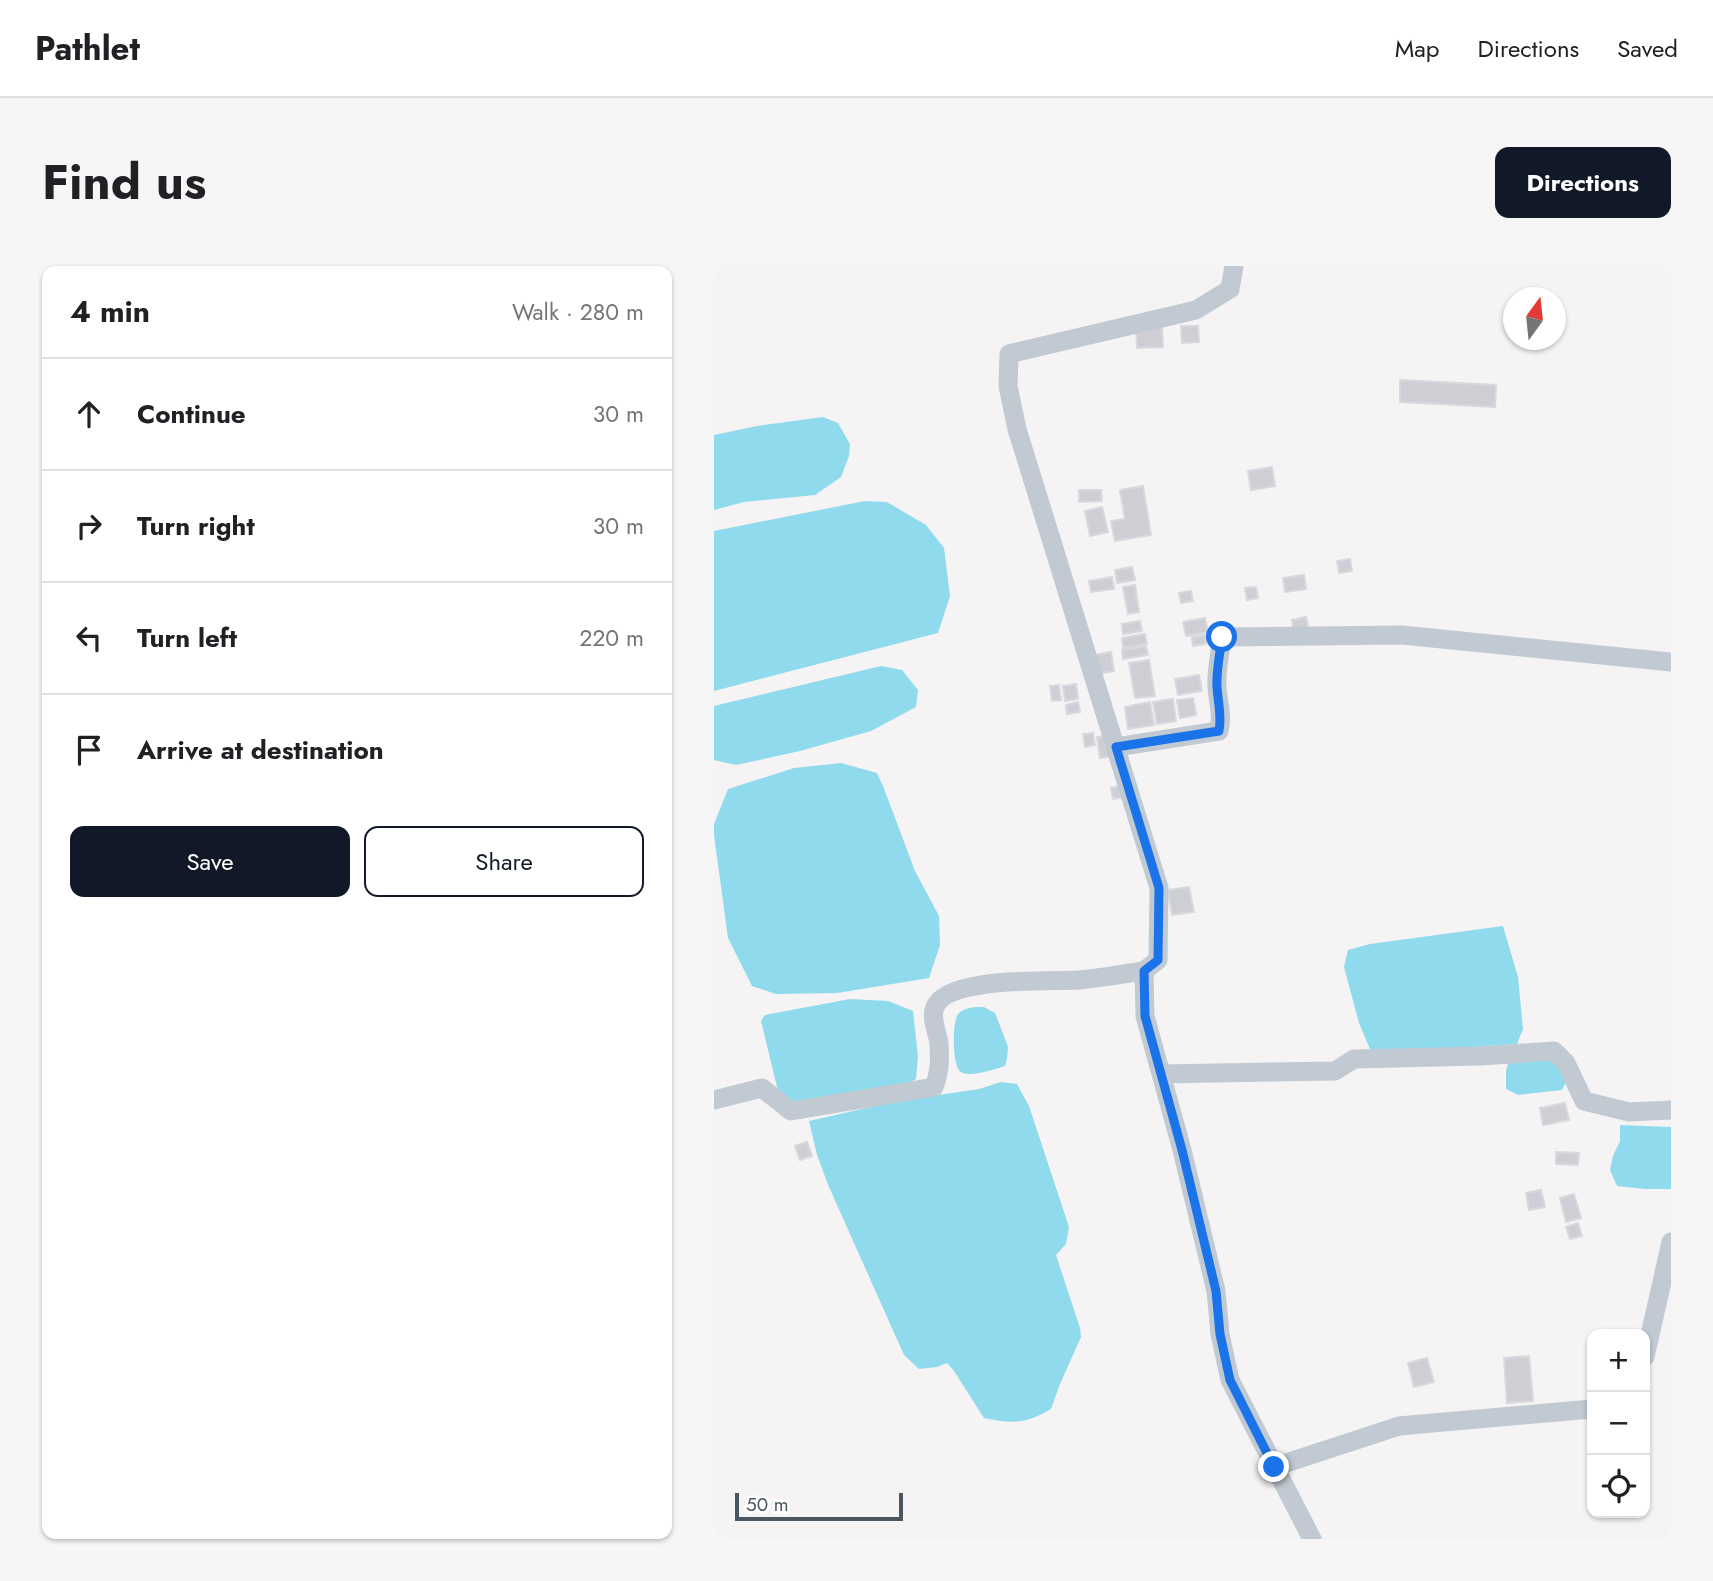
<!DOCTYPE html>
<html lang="en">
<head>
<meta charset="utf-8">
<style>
	:root { --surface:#fff; --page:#f6f6f6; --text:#202124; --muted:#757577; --line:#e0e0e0; --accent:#111827 }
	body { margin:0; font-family:Jost,sans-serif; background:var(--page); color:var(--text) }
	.controls { position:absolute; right:21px; bottom:21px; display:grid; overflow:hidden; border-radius:14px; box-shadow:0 2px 5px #0004 }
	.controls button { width:63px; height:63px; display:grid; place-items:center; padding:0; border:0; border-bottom:2px solid var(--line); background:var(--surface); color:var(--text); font:35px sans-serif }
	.compass { position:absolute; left:789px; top:21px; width:63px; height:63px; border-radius:50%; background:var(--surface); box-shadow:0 2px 5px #0004; rotate:15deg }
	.scale { position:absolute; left:21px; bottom:18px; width:168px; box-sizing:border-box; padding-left:7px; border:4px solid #4a5661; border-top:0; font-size:19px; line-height:24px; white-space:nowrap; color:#4a5661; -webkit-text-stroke:5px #fff; paint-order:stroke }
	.stop { position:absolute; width:21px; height:21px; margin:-16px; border:5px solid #1a73e8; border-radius:50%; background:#fff }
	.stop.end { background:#1a73e8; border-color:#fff; box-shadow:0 2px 7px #0008 }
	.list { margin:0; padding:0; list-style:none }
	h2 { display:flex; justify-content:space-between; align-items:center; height:91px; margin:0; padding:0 28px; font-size:30px }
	h2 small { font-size:23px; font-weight:400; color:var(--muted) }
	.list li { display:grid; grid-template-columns:46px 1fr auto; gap:21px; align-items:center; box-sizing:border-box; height:112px; padding:0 28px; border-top:2px solid var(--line) }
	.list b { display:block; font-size:26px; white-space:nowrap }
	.list em { font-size:23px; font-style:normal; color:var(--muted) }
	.actions { display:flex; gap:14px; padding:21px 28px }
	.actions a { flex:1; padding:16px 0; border:2px solid var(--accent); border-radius:14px; text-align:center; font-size:24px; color:var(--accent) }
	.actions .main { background:var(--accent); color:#fff }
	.icon { flex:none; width:38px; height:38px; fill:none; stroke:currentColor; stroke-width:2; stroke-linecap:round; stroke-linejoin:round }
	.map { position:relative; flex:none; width:957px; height:1273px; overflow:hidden; border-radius:14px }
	header { display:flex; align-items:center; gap:42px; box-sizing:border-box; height:98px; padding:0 35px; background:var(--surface); border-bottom:2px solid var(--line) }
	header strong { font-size:33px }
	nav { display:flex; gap:38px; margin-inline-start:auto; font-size:24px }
	.intro { display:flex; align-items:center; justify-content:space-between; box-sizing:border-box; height:168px; padding:0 42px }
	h1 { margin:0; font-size:49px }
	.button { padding:18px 32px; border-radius:14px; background:var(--accent); color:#fff; font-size:24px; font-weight:700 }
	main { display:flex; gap:42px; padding:0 42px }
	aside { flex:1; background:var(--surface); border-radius:14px; box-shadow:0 2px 5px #0004 }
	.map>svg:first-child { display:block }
	.water { fill:#90daee }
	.building { fill:#cdcfd5; stroke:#d7d9de; stroke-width:2 }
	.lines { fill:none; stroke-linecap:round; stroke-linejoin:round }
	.street { stroke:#c1cad2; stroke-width:19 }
	.route { stroke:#1a73e8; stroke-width:9 }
</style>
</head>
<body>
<header>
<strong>Pathlet</strong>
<nav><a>Map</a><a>Directions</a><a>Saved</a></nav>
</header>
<div class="intro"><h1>Find us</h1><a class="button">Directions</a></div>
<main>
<aside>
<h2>4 min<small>Walk · 280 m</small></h2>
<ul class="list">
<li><svg class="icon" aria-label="ahead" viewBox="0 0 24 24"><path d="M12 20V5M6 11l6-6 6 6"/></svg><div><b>Continue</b></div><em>30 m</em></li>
<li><svg class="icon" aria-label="right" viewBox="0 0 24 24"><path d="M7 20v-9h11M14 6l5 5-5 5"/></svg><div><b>Turn right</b></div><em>30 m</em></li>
<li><svg class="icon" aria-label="left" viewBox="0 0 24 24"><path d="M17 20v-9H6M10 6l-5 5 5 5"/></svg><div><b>Turn left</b></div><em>220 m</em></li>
<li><svg class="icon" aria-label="arrive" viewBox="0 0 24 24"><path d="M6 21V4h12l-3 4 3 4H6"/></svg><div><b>Arrive at destination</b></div></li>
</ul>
<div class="actions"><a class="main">Save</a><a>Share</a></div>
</aside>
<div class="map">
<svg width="957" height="1273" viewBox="0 0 957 1273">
	<rect width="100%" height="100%" fill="#f5f3f3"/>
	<!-- water -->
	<path class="water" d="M109 151 124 157 136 178 135 190 127 211 101 229 30 236 0 244V169L43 160Z
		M151 235 173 236 212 259 230 282 236 330 224 367 0 425V265Z
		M167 400 188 404 204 424 202 441 157 465 86 485 22 499 0 494V440Z
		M127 497 163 507 169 520 201 605 225 650 226 679 215 712 123 727 62 728 38 720 14 672 0 569V558L14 523 80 502Z
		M789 660 804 711 809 763 803 778 658 788 645 757 630 701 634 684 656 678Z
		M136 733 174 735 199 745 204 791 202 813 191 819 75 836 64 825 47 755 51 749Z
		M270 741 281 747 290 770 294 781 293 793 291 800C281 803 256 812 247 806 238 801 238 756 244 748 250 741 262 741 270 741Z
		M833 793 842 795 852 816 848 824 804 829 792 823V805L795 794Z
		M287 816 303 818 315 840 355 961 352 978 342 989 366 1062 367 1071 346 1118 337 1143C312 1158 298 1158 270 1152L240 1105 233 1097 223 1101 205 1103 190 1089 115 921 103 889 95 855 183 835 265 823Z
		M906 859 957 861V923H931L903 920 896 904 899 890 906 875Z"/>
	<!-- building -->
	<path class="building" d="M448 60 449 81 423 82 422 62Z
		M467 60H484L485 76 468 77Z
		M686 114 782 119 781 141 686 136Z
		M558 201 561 220 537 224 534 205Z
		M429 220 437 269 401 275 397 255 411 253 406 224Z
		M365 224H387L388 235 365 236Z
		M388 241 394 266 376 270 371 245Z
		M636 293 638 305 625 307 623 295Z
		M418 301 421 314 403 317 401 304Z
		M590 309 592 323 571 326 569 312Z
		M398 311 400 323 377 326 375 315Z
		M421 319 425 346 414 348 409 321Z
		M542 321 544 332 533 334 531 322Z
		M477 325 479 335 467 337 465 327Z
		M592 351 595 365 580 367 578 354Z
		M491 352 494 366 472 370 469 356Z
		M426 355 428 365 409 368 408 358Z
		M431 368 433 378 409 382 408 372Z
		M491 369 492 378 479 380 478 371Z
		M432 380 434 389 409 393 408 384Z
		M397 386 400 405 383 408 380 389Z
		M435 394 441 430 421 432 415 397Z
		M485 409 488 425 464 429 461 413Z
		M362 418 364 433 351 435 349 420Z
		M345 419 347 434 338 435 336 420Z
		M479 432 482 449 466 452 463 434Z
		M459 433 462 455 443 458 439 436Z
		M364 436 366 446 353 448 352 439Z
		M436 436 440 459 414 463 411 441Z
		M379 467 381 479 371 481 369 468Z
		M395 469 399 490 386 492 383 471Z
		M405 520 407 532 399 533 397 522Z
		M475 621 480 646 458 649 454 624Z
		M851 837 855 854 829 859 826 842Z
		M93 876 98 890 86 894 81 880Z
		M842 886 865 887 864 899 842 898Z
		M827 924 831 941 815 944 812 927Z
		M860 928 867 952 852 956 846 932Z
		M864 957 868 970 856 973 852 961Z
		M815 1090 819 1135 793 1137 790 1092Z
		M713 1092 720 1116 700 1121 694 1097Z"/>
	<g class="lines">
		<!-- street -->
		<path class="street" d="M520 0 516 23 482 44 295 88 294 120 303 163 445 622 444 694 430 705 431 750 468 884 502 1025 506 1068 516 1114 598 1273
			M402 481 505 465C509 449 504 437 503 421 502 405 506 388 508 371L688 369 957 396
			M447 808 621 805 640 793 766 790 840 785 852 797 870 835 915 846 957 844
			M0 834 48 822 77 845 220 821C226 806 226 793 225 778 224 767 216 752 221 741 233 710 336 716 365 714 387 712 408 708 430 705
			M931 1091 957 976
			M560 1201 685 1160 878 1143"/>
	</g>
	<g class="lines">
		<!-- route -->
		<path class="route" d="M508 371C506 388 502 405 503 421 504 437 508 449 505 465L402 481 445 622 444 694 430 705 431 750 468 884 502 1025 506 1068 516 1114 560 1201"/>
	</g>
</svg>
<div class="controls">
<button>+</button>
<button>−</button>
<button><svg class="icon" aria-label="locate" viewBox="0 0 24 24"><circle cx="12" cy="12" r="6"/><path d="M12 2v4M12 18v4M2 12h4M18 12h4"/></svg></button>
</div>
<svg class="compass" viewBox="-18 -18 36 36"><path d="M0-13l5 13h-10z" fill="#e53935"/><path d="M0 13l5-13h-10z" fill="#757577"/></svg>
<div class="scale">50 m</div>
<div class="stop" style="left:508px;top:371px"></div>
<div class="stop end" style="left:560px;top:1201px"></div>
</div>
</main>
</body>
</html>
